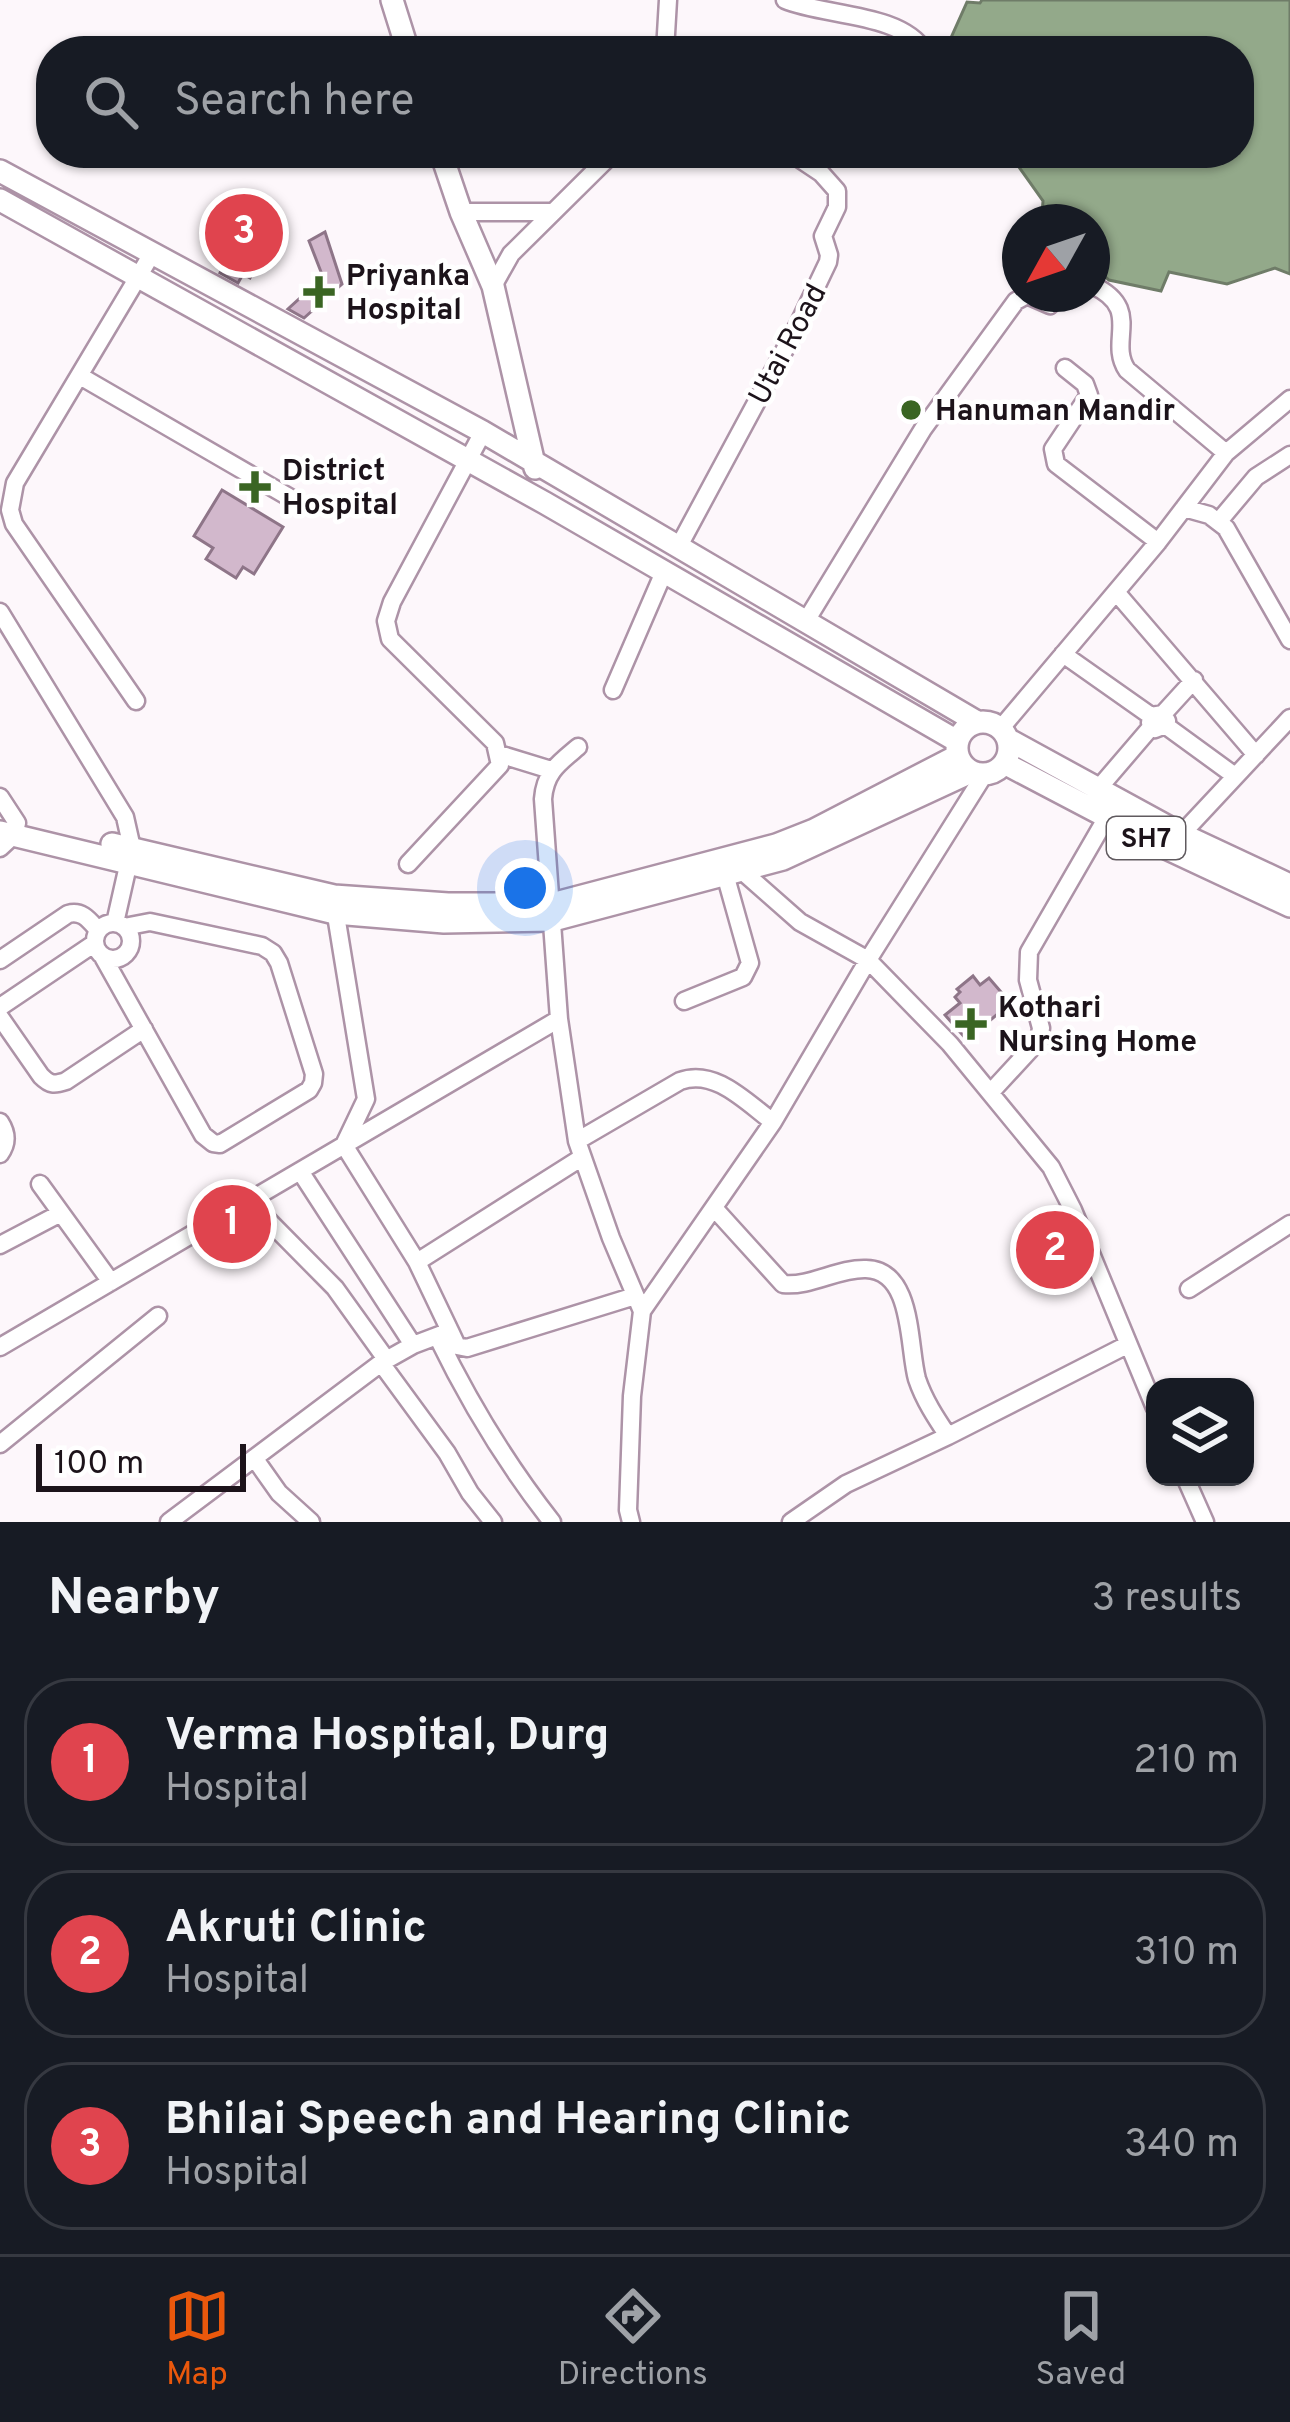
<!DOCTYPE html>
<html lang="en">
<head>
<meta charset="utf-8">
<style>
	:root { --surface:#171b24; --page:#242831; --text:#f1f3f6; --muted:#9ea1a6; --line:#363941; --accent:#ea580c }
	body { margin:0; font-family:Overpass,sans-serif; background:var(--page); color:var(--text) }
	.controls { position:absolute; right:36px; bottom:36px; display:grid; overflow:hidden; border-radius:24px; box-shadow:0 3px 9px #0004 }
	.controls button { width:108px; height:108px; display:grid; place-items:center; padding:0; border:0; border-bottom:3px solid var(--line); background:var(--surface); color:var(--text); font:60px sans-serif }
	.compass { position:absolute; left:1002px; top:204px; width:108px; height:108px; border-radius:50%; background:var(--surface); box-shadow:0 3px 9px #0004; rotate:230deg }
	.scale { position:absolute; left:36px; bottom:30px; width:210px; box-sizing:border-box; padding-left:12px; border:6px solid #1c131a; border-top:0; font-size:33px; line-height:42px; white-space:nowrap; color:#1c131a; -webkit-text-stroke:9px #fff; paint-order:stroke }
	.you { position:absolute; left:525px; top:888px; width:42px; height:42px; margin:-30px; border:9px solid #fff; border-radius:50%; background:#1a73e8; box-shadow:0 0 0 18px #1a73e833 }
	.badge { display:grid; place-items:center; width:78px; height:78px; border-radius:50%; background:var(--accent); color:#fff; font-size:39px; font-weight:700 }
	.pin { position:absolute; translate:-50% -50%; border:6px solid #fff; box-shadow:0 3px 12px #0006 }
	.list { margin:0; padding:0; list-style:none }
	h2 { display:flex; justify-content:space-between; align-items:center; height:156px; margin:0; padding:0 48px; font-size:51px }
	h2 small { font-size:39px; font-weight:400; color:var(--muted) }
	.list li { display:grid; grid-template-columns:78px 1fr auto; gap:36px; align-items:center; box-sizing:border-box; height:168px; margin:0 24px 24px; padding:0 24px; border:3px solid var(--line); border-radius:48px }
	.list b { display:block; font-size:45px; white-space:nowrap }
	.list p { margin:0; font-size:39px; white-space:nowrap; color:var(--muted) }
	.list em { font-size:39px; font-style:normal; color:var(--muted) }
	.icon { flex:none; width:66px; height:66px; fill:none; stroke:currentColor; stroke-width:2; stroke-linecap:round; stroke-linejoin:round }
	.map { position:relative; flex:none; width:1290px; height:1522px; overflow:hidden }
	.search { position:absolute; background:var(--surface); box-shadow:0 3px 9px #0004; left:36px; right:36px; top:36px; height:132px; display:flex; align-items:center; gap:30px; box-sizing:border-box; padding:0 42px; border-radius:48px; color:var(--muted); font-size:45px }
	.sheet { height:732px; background:var(--surface) }
	nav { display:flex; justify-content:space-around; align-items:center; box-sizing:border-box; height:168px; border-top:3px solid var(--line); background:var(--surface); font-size:33px; color:var(--muted) }
	nav a { display:grid; justify-items:center; gap:6px }
	nav .on { color:var(--accent) }
	.map>svg:first-child { display:block }
	.water { fill:#93a98a; stroke:#6f7c68; stroke-width:3 }
	.building { fill:#d2b8cc; stroke:#8e7588; stroke-width:3 }
	.lines { fill:none; stroke-linecap:round; stroke-linejoin:round }
	.minor-casing { stroke:#ad93a7; stroke-width:21 }
	.major-casing { stroke:#ad93a7; stroke-width:26 }
	.minor { stroke:#fff; stroke-width:16 }
	.major { stroke:#fff; stroke-width:21 }
	.poi-dot { fill:#3a6523; stroke:#fff; stroke-width:4.5 }
	.labels { text-anchor:middle; stroke-width:9; stroke-linejoin:round; paint-order:stroke }
	.shield { fill:#fff; stroke:#605a5f; stroke-width:3 }
	.shield-label { font-size:27px; font-weight:bold; fill:#1c131a }
	.poi-label { font-size:30px; font-weight:bold; fill:#1c131a; stroke:#fff; text-anchor:start }
	.street-label { font-size:30px; fill:#1c131a; stroke:#fff }
</style>
</head>
<body>
<div class="map">
<svg width="1290" height="1522" viewBox="0 0 1290 1522">
	<rect width="100%" height="100%" fill="#fdf7fb"/>
	<!-- water -->
	<path class="water" d="M982 0H1290V274L1275 268 1227 284 1169 272 1161 291 1109 280 1092 265V222H1060L1042 214 1043 201 1009 153H1239V51H955L950 40 967 2 980 3Z"/>
	<!-- building -->
	<path class="building" d="M231 215 271 235 250 278 243 274 238 283 220 273 231 251 217 244Z
		M325 232 342 284 304 318 288 309 323 277 309 241Z
		M222 490 283 527 254 574 243 567 236 578 206 559 213 548 194 536Z
		M973 976 980 985 989 978 1007 999 1004 1002 1007 1006 967 1040 945 1015 960 1003 955 997 960 992 957 989Z"/>
	<g class="lines">
		<defs>
			<path id="minor" d="M785 0C823 16 902 13 924 51
				M665 51 668 0
				M461 212H552
				M1092 285C1144 309 1107 340 1127 370L1226 453
				M493 286 511 254 613 153
				M1065 368 1085 384 1089 395 1053 449 1056 464 1158 542
				M80 376 294 500
				M1184 508 1209 515 1226 528 1290 640
				M1219 521 1256 477 1290 455
				M679 546 798 325 828 262 829 255 823 236 837 207V191L821 173 791 153
				M1116 592 1256 755
				M0 612 125 817 132 848 115 923
				M806 621 923 429 1016 301 1027 295 1050 305 1060 294
				M1063 654 1151 716
				M613 690 664 572
				M136 701 14 524 10 510 15 483 153 252
				M1163 714 1194 680
				M1165 725 1155 729 1150 723 1151 716 1163 714 1167 721 1165 725 1235 776
				M1001 728 1158 542 1226 453 1290 399
				M578 747C559 763 545 772 543 799L559 1019 577 1141 611 1238 642 1311
				M499 754 551 770
				M1098 789 1152 726
				M0 797 17 823 14 835 0 848
				M1176 840 1290 718
				M408 864 500 765 495 743 390 639 386 621 392 602 483 432
				M741 870 800 922 868 960 950 1044 1051 1167 1073 1210 1155 1408
				M334 903 366 1099 344 1145 417 1262 450 1331
				M95 941a18 18 0 1 1 36 0a18 18 0 1 1-36 0Z
				M102 955 203 1135 213 1143 220 1144 309 1090 313 1083 314 1074 279 963 273 953 262 946 150 922 124 927
				M0 960 68 914C82 910 89 920 98 930
				M684 1001 743 977 750 963 723 867
				M0 1007 95 943
				M0 1017 41 1076C50 1085 54 1085 66 1081L144 1029
				M991 1092 1039 1040 1041 1028 1028 980 1029 952 1107 817
				M0 1122C7 1133 8 1143 0 1154
				M577 1141 680 1081C715 1068 746 1102 773 1122
				M300 1171 413 1345
				M40 1184 111 1282
				M249 1201 335 1288 386 1359
				M714 1208 783 1284C811 1287 838 1268 866 1269 914 1270 908 1347 917 1379 924 1400 936 1418 948 1436
				M0 1245 61 1213
				M417 1262 581 1158
				M1189 1289 1290 1224
				M437 1336C468 1400 508 1466 552 1522
				M0 1347 559 1019
				M381 1363 447 1453 470 1493 493 1522
				M0 1444 158 1316
				M255 1459 279 1493 311 1522
				M1185 1477 1205 1522
				M169 1522 381 1363 413 1345 450 1331 457 1346 467 1348 635 1296
				M631 1522 628 1510 632 1396 642 1311 773 1122 868 960 984 775
				M791 1522 846 1484 948 1436 1127 1345"/>
			<path id="major" d="M392 0 408 51
				M441 153 461 212 493 286 535 468
				M0 171 483 432 977 722
				M0 200 545 503 957 741
				M957 748a26 26 0 1 1 52 0a26 26 0 1 1-52 0Z
				M1009 740 1181 834 1290 885
				M1006 764 1168 849 1290 906
				M0 832 335 913 444 922 553 920 783 859 971 772
				M112 844 334 896 448 904H552L776 845 814 830 957 756"/>
		</defs>
		<!-- minor casing -->
		<use href="#minor" class="minor-casing"/>
		<!-- major casing -->
		<use href="#major" class="major-casing"/>
		<!-- minor -->
		<use href="#minor" class="minor"/>
		<!-- major -->
		<use href="#major" class="major"/>
	</g>
	<!-- markers -->
	<g class="poi-dot">
		<path d="M313 274h12v12h12v12h-12v12h-12v-12h-12v-12h12z"/>
		<circle cx="911" cy="410" r="12"/>
		<path d="M249 469h12v12h12v12h-12v12h-12v-12h-12v-12h12z"/>
		<path d="M965 1006h12v12h12v12h-12v12h-12v-12h-12v-12h12z"/>
	</g>
	<g class="labels">
		<!-- shield labels -->
		<rect class="shield" x="1107" y="817" width="78" height="42" rx="9"/>
		<g class="shield-label">
			<text x="1146" y="847">SH7</text>
		</g>
		<!-- poi labels -->
		<g class="poi-label">
			<text x="346" y="285">Priyanka<tspan x="346" dy="34">Hospital</tspan></text>
			<text x="935" y="420">Hanuman Mandir</text>
			<text x="282" y="480">District<tspan x="282" dy="34">Hospital</tspan></text>
			<text x="998" y="1017">Kothari<tspan x="998" dy="34">Nursing Home</tspan></text>
		</g>
		<!-- street labels -->
		<g class="street-label">
			<text transform="translate(787 344) rotate(-62)" y="10">Utai Road</text>
		</g>
	</g>
</svg>
<div class="controls">
<button><svg class="icon" aria-label="layers" viewBox="0 0 24 24"><path d="M12 4l9 5-9 5-9-5zM3 14l9 5 9-5"/></svg></button>
</div>
<svg class="compass" viewBox="-18 -18 36 36"><path d="M0-13l5 13h-10z" fill="#e53935"/><path d="M0 13l5-13h-10z" fill="#9ea1a6"/></svg>
<div class="scale">100 m</div>
<div class="you"></div>
<div class="pin badge" style="left:232px;top:1224px;background:#e0444e">1</div>
<div class="pin badge" style="left:1055px;top:1250px;background:#e0444e">2</div>
<div class="pin badge" style="left:244px;top:233px;background:#e0444e">3</div>
<div class="search"><svg class="icon" aria-label="search" viewBox="0 0 24 24"><circle cx="10" cy="10" r="6"/><path d="M15 15l6 6"/></svg>Search here</div>
</div>
<section class="sheet">
<h2>Nearby<small>3 results</small></h2>
<ul class="list">
<li><span class="badge" style="background:#e0444e">1</span><div><b>Verma Hospital, Durg</b><p>Hospital</p></div><em>210 m</em></li>
<li><span class="badge" style="background:#e0444e">2</span><div><b>Akruti Clinic</b><p>Hospital</p></div><em>310 m</em></li>
<li><span class="badge" style="background:#e0444e">3</span><div><b>Bhilai Speech and Hearing Clinic</b><p>Hospital</p></div><em>340 m</em></li>
</ul>
</section>
<nav>
<a class="on"><svg class="icon" aria-label="map" viewBox="0 0 24 24"><path d="M3 6l6-2 6 2 6-2v14l-6 2-6-2-6 2zM9 4v14M15 6v14"/></svg>Map</a>
<a><svg class="icon" aria-label="directions" viewBox="0 0 24 24"><path d="M12 3l9 9-9 9-9-9zM9 14v-3h6M13 9l2 2-2 2"/></svg>Directions</a>
<a><svg class="icon" aria-label="saved" viewBox="0 0 24 24"><path d="M7 4h10v16l-5-4-5 4z"/></svg>Saved</a>
</nav>
</body>
</html>
